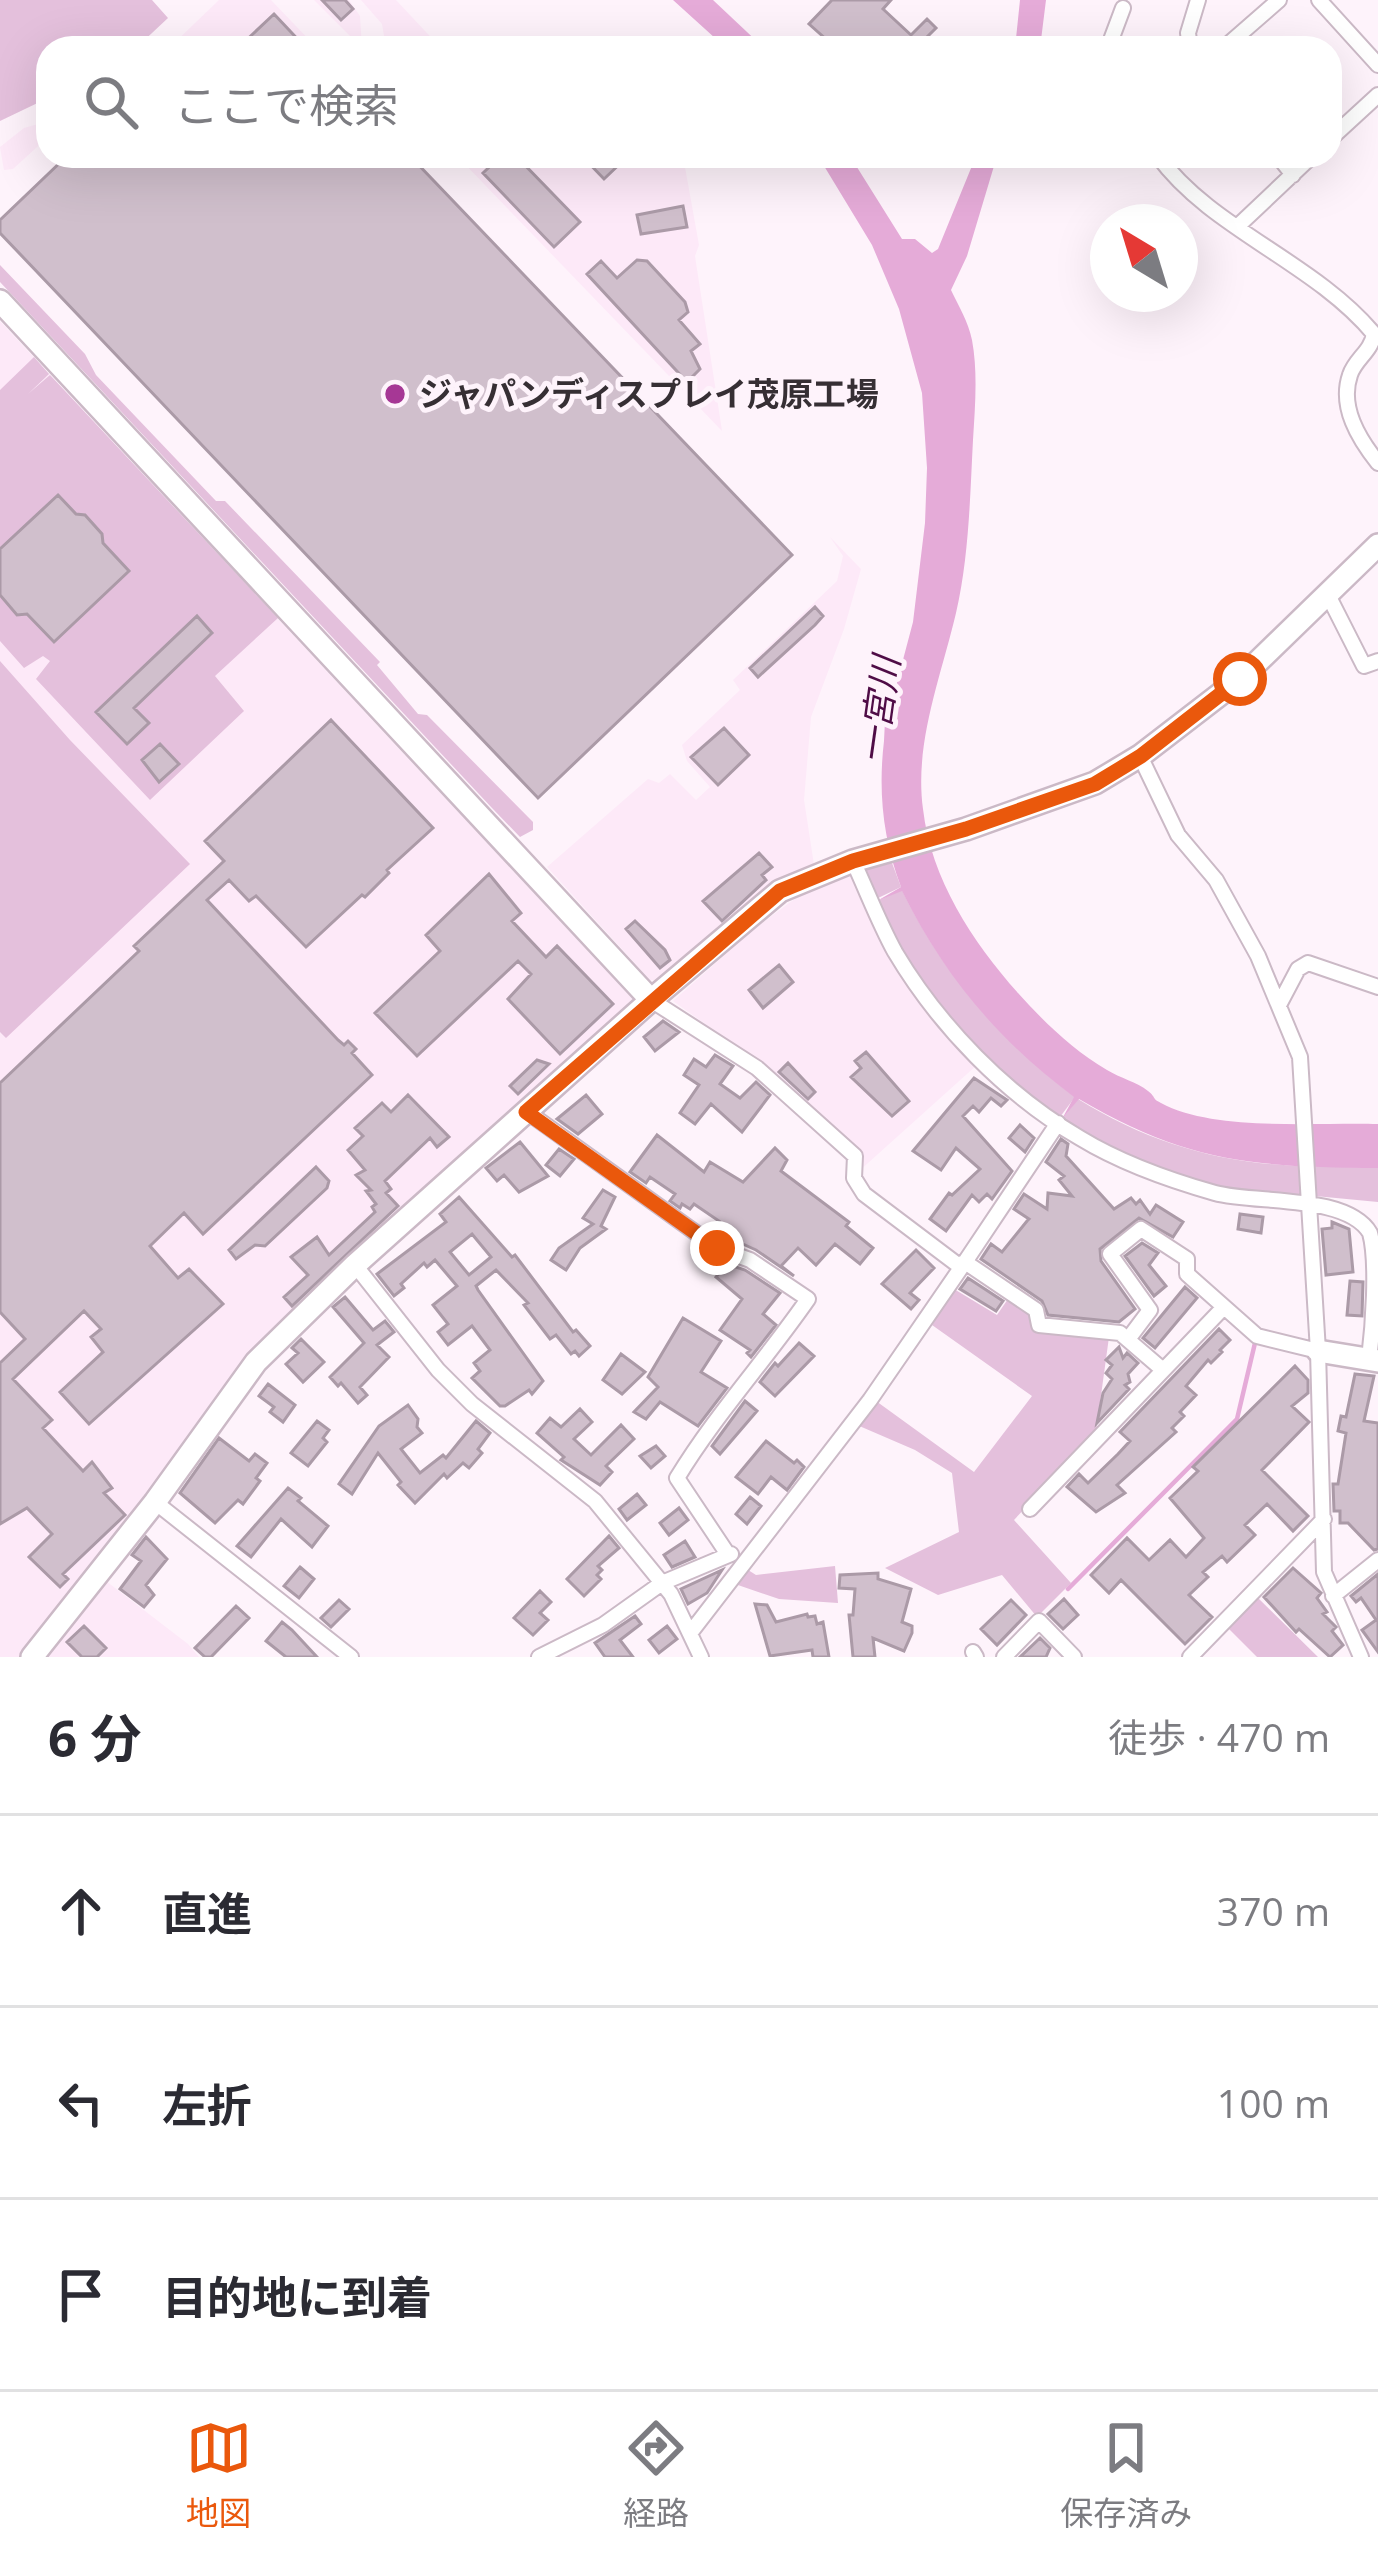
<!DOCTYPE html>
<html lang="ja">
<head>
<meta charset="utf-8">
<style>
	:root { --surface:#fff; --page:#f7f7f7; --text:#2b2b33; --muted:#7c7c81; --line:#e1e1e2; --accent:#ea580c }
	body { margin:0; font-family:"Open Sans","Noto Sans JP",sans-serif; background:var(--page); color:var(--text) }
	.compass { position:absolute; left:1090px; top:204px; width:108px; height:108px; border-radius:50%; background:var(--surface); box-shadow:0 12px 48px #0002; rotate:322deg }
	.stop { position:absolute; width:36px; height:36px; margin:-27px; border:9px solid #ea580c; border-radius:50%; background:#fff }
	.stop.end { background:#ea580c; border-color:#fff; box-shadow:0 3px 12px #0008 }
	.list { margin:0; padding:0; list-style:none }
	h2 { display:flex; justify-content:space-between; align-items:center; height:156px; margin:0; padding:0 48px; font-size:51px }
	h2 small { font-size:39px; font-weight:400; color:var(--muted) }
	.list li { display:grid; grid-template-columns:78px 1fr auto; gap:36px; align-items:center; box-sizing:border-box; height:192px; padding:0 48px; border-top:3px solid var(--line) }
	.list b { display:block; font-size:45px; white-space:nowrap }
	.list em { font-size:39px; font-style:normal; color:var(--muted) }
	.icon { flex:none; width:66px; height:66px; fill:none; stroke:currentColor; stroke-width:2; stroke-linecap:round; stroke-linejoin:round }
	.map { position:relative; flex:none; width:1378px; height:1657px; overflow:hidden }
	.search { position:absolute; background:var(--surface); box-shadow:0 12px 48px #0002; left:36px; right:36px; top:36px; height:132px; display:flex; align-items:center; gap:30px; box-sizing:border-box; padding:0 42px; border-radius:36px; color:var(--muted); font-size:45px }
	.sheet { height:732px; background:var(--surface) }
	nav { display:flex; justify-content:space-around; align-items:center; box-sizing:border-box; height:168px; border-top:3px solid var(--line); background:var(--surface); font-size:33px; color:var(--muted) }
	nav a { display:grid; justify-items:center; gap:6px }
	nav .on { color:var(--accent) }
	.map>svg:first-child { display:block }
	.built { fill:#fde9f8 }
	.green { fill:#e4c0dc }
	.water { fill:#e5abd8 }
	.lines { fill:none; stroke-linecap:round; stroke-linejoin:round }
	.stream { stroke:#e5abd8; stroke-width:4.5 }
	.building { fill:#d0bfcc; stroke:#ab9aa7; stroke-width:3; fill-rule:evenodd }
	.street-casing { stroke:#cbb9c6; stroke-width:18 }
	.secondary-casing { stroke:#cbb9c6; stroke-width:26 }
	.street { stroke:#fff; stroke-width:14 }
	.secondary { stroke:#fff; stroke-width:21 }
	.route { stroke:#ea580c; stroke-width:15 }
	.poi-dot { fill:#a63795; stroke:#fef3fb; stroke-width:4.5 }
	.labels { text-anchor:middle; stroke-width:10; stroke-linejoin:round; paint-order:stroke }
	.poi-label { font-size:33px; font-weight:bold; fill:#362f34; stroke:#fef3fb; text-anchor:start }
	.water-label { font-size:36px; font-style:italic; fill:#4f0c46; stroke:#fef3fb }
</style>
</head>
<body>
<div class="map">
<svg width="1378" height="1657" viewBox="0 0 1378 1657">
	<rect width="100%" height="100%" fill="#fef3fb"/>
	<!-- built -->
	<path class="built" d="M219 0H271L317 48H169Z
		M314 0H349L360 16 362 48Z
		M361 0H396L441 48H386L382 24Z
		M38 124 47 127 48 137 13 169 4 170 0 147 24 128Z
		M457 156H683L699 245 695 256 722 431Z
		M0 321 637 1004 336 1275 20 1657H0Z
		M830 537 861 569 844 629 811 717 804 800 814 865 784 880 662 981 650 980 547 867 648 779 659 783 670 774 696 800 710 787 687 761 682 745 740 690 733 680 837 581 843 556Z
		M851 875 977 1065 858 1172 860 1156 757 1061 673 1001 754 929 796 898Z
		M106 1581 188 1644 199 1657H47Z"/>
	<!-- green -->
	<path class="green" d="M0 0H152L168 18 136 48H48V98L0 121Z
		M0 265 85 354 96 375 216 501H225L380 662 377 665 418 714 427 715 533 822V830L520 837 492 808 0 282Z
		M34 357 49 374 28 394 50 375 278 618 215 676 244 711 150 800 36 679 50 661 43 656 24 668 0 641V390Z
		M0 661 70 740 190 864 6 1038 0 1032Z
		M892 863 901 887 876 899 861 871Z
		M902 890C943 974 1000 1041 1075 1097L1060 1117C979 1064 916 989 877 901Z
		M1078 1099C1149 1143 1221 1164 1303 1166L1305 1197C1280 1195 1254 1194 1229 1191 1171 1182 1110 1149 1062 1119Z
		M1313 1166 1378 1168V1202L1315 1196Z
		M954 1289 997 1315 1008 1299 1033 1312 1036 1328 1109 1337 1096 1432 1014 1520 1071 1583 1037 1617 1002 1575 938 1595 885 1568 959 1532 952 1473 915 1450 857 1425 876 1401 974 1472 1032 1396 932 1325Z
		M835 1566 838 1603 779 1599 735 1584 745 1568 756 1575Z
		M1257 1597 1318 1657H1257L1228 1628Z"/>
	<!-- water -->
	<path class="water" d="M673 0H713L764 48H726Z
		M1020 0H1046L1040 48H1015Z
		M818 156H850L902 239H915L932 253 938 249 976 156H997L967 256 951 290C959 307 968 321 972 340 978 372 975 408 973 440 970 497 969 557 956 613 941 677 914 743 923 809 931 879 972 941 1018 993 1045 1023 1073 1050 1107 1070 1120 1078 1137 1082 1148 1091 1157 1098 1151 1098 1161 1103 1214 1132 1318 1122 1378 1124V1168C1254 1167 1188 1163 1079 1099L1062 1119 1074 1097C998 1040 944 976 902 891L877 901 901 887C883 839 878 792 884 741 885 727 884 715 891 705L913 622 925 523 927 468 922 393 899 309 872 245Z"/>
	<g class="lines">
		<!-- stream -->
		<path class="stream" d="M1068 1589 1237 1419 1255 1343"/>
	</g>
	<!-- building -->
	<path class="building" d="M322 0H345L353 9 341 20Z
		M832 0H891L883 9 911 35 927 19 936 28 928 36 940 48H836L809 24Z
		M274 14 306 48H238Z
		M67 156H410L792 555 538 798 0 233V220Z
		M501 156H516L580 222 554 247 483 173Z
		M582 156H628L604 179Z
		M683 206 687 227 641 234 637 215Z
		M637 260 647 261 685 302 688 312 679 320 700 344 691 351 700 369 687 382 587 274 601 261 617 278Z
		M58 495 76 514 85 515 102 534 103 543 129 571 54 642 27 614 17 615 0 595V549Z
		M815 607 823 616 815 625 758 677 750 668Z
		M197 616 212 633 134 708 149 723 127 744 96 712Z
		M331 720 433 828 387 870 389 873 365 897 362 895 306 947 256 896 249 901 229 880 207 900 338 1040 344 1045 348 1041 356 1049 352 1053 372 1075 203 1234 184 1213 150 1246 178 1278 189 1269 223 1304 89 1424 60 1392 103 1352 91 1337 101 1329 84 1311 13 1379 52 1420 43 1428 83 1471 92 1462 112 1488 104 1493 125 1515 63 1574 68 1579 60 1587 29 1557 52 1534 27 1508 0 1524V1363L25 1339 0 1312V1083L139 951 134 946 224 861 205 841Z
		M724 728 749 755 718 785 691 757Z
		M160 744 179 764 159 782 142 760Z
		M759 853 772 867 762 875 766 880 722 921 703 901Z
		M489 874 521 913 512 921 546 957 557 946 613 1004 560 1054 508 999 531 974 518 961 417 1056 375 1013 440 951 426 935Z
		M635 921 665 950 670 960 660 968 626 929Z
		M779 965 793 982 763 1008 749 990Z
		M663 1021 679 1032 655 1051 644 1037Z
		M866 1052 909 1101 892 1116 851 1077 861 1068 855 1061Z
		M715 1055 733 1066 720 1084 740 1098 756 1082 770 1095 742 1132 711 1104 695 1124 680 1113 699 1085 684 1075 694 1059 706 1067Z
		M537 1060 549 1064 518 1094 510 1086Z
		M788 1063 815 1092 808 1099 779 1072Z
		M974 1078 1007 1100 1001 1106 991 1098 979 1112 973 1106 963 1116 1012 1171 992 1199 987 1194 979 1202 972 1195 946 1231 930 1219 949 1193 952 1195 980 1169 956 1148 941 1170 913 1151Z
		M408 1095 449 1137 437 1147 430 1138 385 1181 391 1189 386 1193 398 1206 292 1306 284 1297 308 1275 291 1257 317 1237 329 1255 375 1212 372 1207 376 1204 366 1191 371 1190 356 1175 365 1170 348 1150 363 1136 355 1128 382 1103 391 1112Z
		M586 1095 602 1114 578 1134 557 1119Z
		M1020 1125 1034 1138 1025 1152 1009 1138Z
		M657 1135 704 1172 710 1162 743 1182 775 1148 787 1160 781 1171 849 1222 846 1226 873 1248 860 1264 835 1244 816 1265 798 1248 781 1266 794 1276 756 1250 712 1230 719 1221 694 1204 690 1209 682 1204 680 1208 670 1201 675 1194 650 1177 646 1183 630 1172Z
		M1061 1139 1068 1144 1066 1156 1114 1209 1131 1198 1136 1204 1140 1200 1150 1214 1156 1205 1183 1222 1173 1237 1139 1218 1100 1249 1101 1261 1135 1309 1119 1322 1048 1315 1042 1301 981 1259 991 1244 1002 1252 1027 1221 1029 1219 1014 1209 1024 1194 1047 1209 1048 1193 1072 1196 1059 1180 1064 1176 1046 1162Z
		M520 1142 548 1176 519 1192 504 1175 497 1181 486 1168Z
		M559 1149 574 1159 560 1176 546 1165Z
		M316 1167 329 1181 327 1188 265 1246 255 1245 236 1259 229 1250Z
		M603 1190 615 1197 601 1226 606 1229 580 1248 566 1270 551 1260 559 1248 593 1224 583 1218Z
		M459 1197 512 1257 515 1255 573 1332 576 1330 590 1346 579 1356 575 1351 571 1354 556 1335 550 1339 524 1305 528 1303 496 1270 476 1286 478 1290 543 1381 532 1394 529 1390 505 1406H500L472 1378 480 1371 474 1363 490 1350 472 1326 448 1345 438 1332 448 1324 433 1305 457 1286 435 1260 427 1267 424 1263 401 1284 404 1288 394 1296 377 1274 446 1222 440 1214ZM472 1234 491 1257 469 1275 450 1252Z
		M1240 1214 1263 1217 1261 1233 1238 1229Z
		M1332 1222 1349 1229 1353 1272 1326 1275 1322 1229 1332 1228Z
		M1142 1243 1158 1253 1149 1265 1166 1286 1154 1296 1125 1256Z
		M916 1250 934 1268 910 1293 919 1300 911 1309 882 1284Z
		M727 1264 745 1270 780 1293 763 1314 776 1325 751 1357 747 1353 750 1350 720 1330 742 1299 716 1277Z
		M968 1278 1003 1301 996 1311 960 1289Z
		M1350 1281 1363 1282 1362 1316 1347 1315Z
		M1185 1287 1197 1298 1155 1348 1143 1338Z
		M345 1297 373 1330 385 1321 394 1332 377 1345 389 1357 360 1387 367 1395 358 1403 341 1383 338 1386 330 1377 364 1343 333 1307Z
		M683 1318 721 1341 701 1372 727 1388 698 1426 660 1402 646 1419 634 1412 658 1387 648 1377Z
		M1219 1329 1230 1340 1220 1350 1222 1352 1211 1363 1208 1360 1186 1386 1196 1395 1180 1412 1184 1416 1172 1428 1176 1432 1117 1485 1125 1493 1096 1512 1067 1487 1079 1474 1088 1483 1118 1454 1130 1441 1120 1432Z
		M301 1339 324 1362 303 1382 286 1364 298 1353 292 1348Z
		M799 1343 814 1356 775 1396 760 1382 775 1363 778 1366Z
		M1119 1347 1123 1358 1127 1353 1138 1363 1128 1374 1130 1382 1125 1385 1129 1389 1097 1423 1103 1393 1112 1379 1106 1373 1112 1365 1106 1360Z
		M621 1354 645 1372 622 1394 603 1380Z
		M1295 1366 1308 1380V1393L1292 1406 1309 1422 1262 1470 1308 1516 1293 1531 1267 1504 1245 1525 1255 1535 1227 1562 1222 1556 1203 1572 1208 1577 1189 1595 1212 1617 1185 1644 1121 1580 1109 1593 1091 1575 1127 1538 1149 1560 1170 1540 1186 1557 1204 1538 1170 1498 1198 1471 1193 1467Z
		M1355 1374 1374 1376 1364 1421 1378 1423V1549L1374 1550 1348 1523H1340V1511H1334L1333 1484H1338L1346 1433 1338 1431 1341 1416 1346 1417Z
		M268 1384 295 1405 283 1422 270 1412 274 1407 259 1396Z
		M745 1401 757 1411 720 1454 712 1446Z
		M408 1405 418 1419 417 1427 422 1433 401 1449 420 1473 443 1455 446 1458 476 1421 490 1433 478 1449 482 1453 469 1468 463 1463 447 1478 444 1474 415 1503 398 1485 401 1482 378 1453 352 1494 339 1484 379 1426Z
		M580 1409 592 1422 574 1439 591 1455 621 1425 634 1439 606 1466 612 1472 600 1485 561 1460 564 1457 537 1433 550 1418 561 1427Z
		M317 1421 329 1430 323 1438 327 1442 308 1466 291 1453Z
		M219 1438 249 1461 255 1454 267 1463 256 1478 260 1481 243 1504 238 1500 215 1523 180 1493Z
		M766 1441 794 1463 797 1460 804 1467 787 1490 771 1477 758 1494 736 1477Z
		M656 1446 665 1456 651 1468 640 1456Z
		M288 1488 301 1498 298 1501 328 1526 312 1547 281 1519 251 1557 237 1546Z
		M637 1494 646 1505 627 1520 619 1509Z
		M750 1497 761 1506 747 1524 736 1514Z
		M679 1508 688 1520 669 1535 660 1523Z
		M609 1536 619 1548 598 1566 602 1570 597 1575 601 1579 584 1596 567 1579Z
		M146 1537 167 1559 146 1585 154 1595 144 1607 120 1589 141 1561 132 1555Z
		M685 1541 695 1557 672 1567 664 1555Z
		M300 1567 314 1579 299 1598 284 1586Z
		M1293 1568 1321 1593 1317 1598 1327 1612 1323 1614 1336 1627 1332 1631 1343 1645 1330 1657 1299 1629 1296 1632 1264 1597Z
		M722 1570 707 1593 688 1604 681 1589Z
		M878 1573V1579L911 1589 902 1622 912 1626V1633L904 1651 873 1638 875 1657H853L849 1615H853L855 1589 839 1588 840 1575Z
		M1378 1574V1652L1362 1630 1376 1620 1361 1598 1356 1602 1351 1596Z
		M540 1591 551 1602 540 1613 548 1620 533 1635 514 1618Z
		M1064 1599 1078 1615 1063 1629 1048 1614Z
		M339 1600 349 1609 331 1627 321 1618Z
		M1011 1600 1026 1615 997 1645 981 1629Z
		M755 1604 767 1605 776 1622 807 1614 808 1617 815 1616 817 1624 823 1622 829 1657H813L812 1650 770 1656Z
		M236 1606 249 1618 211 1657H205L195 1648Z
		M635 1616 641 1624 620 1640 633 1657H605L595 1643Z
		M282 1622 292 1630 317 1657H286L266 1641Z
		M84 1626 106 1648 97 1657H82L67 1642Z
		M667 1626 677 1639 659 1653 649 1640Z
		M1040 1638 1050 1648 1046 1657H1020Z"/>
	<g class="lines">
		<defs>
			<path id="street" d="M1319 0 1378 65
				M1108 48 1123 8
				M1190 48 1188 33 1198 0
				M1224 48 1279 0
				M1330 139 1378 95
				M1158 156C1211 229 1314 262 1374 334 1371 352 1355 359 1350 375 1339 407 1359 439 1378 463
				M1278 156 1293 175
				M1239 225 1312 156
				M1328 595 1364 666 1378 661
				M1140 756 1178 835 1216 880 1258 956 1300 1057 1318 1351 1324 1572 1361 1657
				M853 861C867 891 879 923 895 952 939 1026 1006 1095 1080 1138 1121 1163 1169 1180 1215 1193 1256 1204 1347 1194 1370 1233 1378 1262 1373 1327 1369 1359
				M651 1000 757 1068 855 1156 854 1178 864 1194 958 1265 965 1262 1058 1123
				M1279 1005 1298 969 1308 963 1378 987
				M526 1111 717 1248 750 1260 808 1299C765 1361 716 1414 677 1478L727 1553
				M355 1265 438 1370 472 1404 595 1501 671 1594 701 1657
				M1129 1338 1150 1310 1110 1254 1141 1229 1187 1259V1274L1257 1336 1318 1351
				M155 1502 351 1657
				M1030 1509 1223 1308
				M1333 1596 1378 1560
				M691 1632 870 1400 965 1262 1036 1310 1039 1325 1120 1333 1163 1370
				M973 1652 976 1657
				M539 1657 603 1625 662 1583 731 1554
				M1004 1657 1039 1621 1074 1657
				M1190 1657 1324 1519"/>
			<path id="secondary" d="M0 301 651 1000
				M1318 1351 1378 1361
				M32 1657 155 1502 256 1362 355 1265 651 1000 780 891 853 861 966 829 1095 783 1140 756 1240 679 1378 545"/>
		</defs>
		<!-- street casing -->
		<use href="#street" class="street-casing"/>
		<!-- secondary casing -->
		<use href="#secondary" class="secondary-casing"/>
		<!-- street -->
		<use href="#street" class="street"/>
		<!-- secondary -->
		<use href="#secondary" class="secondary"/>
	</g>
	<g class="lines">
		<!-- route -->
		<path class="route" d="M717 1248 526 1112 780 891 853 861 966 829 1095 784 1141 756 1240 679"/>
	</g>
	<!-- markers -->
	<circle class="poi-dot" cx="395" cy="394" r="12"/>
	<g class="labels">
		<!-- poi labels -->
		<g class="poi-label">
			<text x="419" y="406">ジャパンディスプレイ茂原工場</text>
		</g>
		<!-- water labels -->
		<g class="water-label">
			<text transform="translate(879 710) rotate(-82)" y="13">一宮川</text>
		</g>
	</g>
</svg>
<svg class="compass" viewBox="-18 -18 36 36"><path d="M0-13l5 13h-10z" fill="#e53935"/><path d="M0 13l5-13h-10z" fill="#7c7c81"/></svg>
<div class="stop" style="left:1240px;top:679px"></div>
<div class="stop end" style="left:717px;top:1248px"></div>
<div class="search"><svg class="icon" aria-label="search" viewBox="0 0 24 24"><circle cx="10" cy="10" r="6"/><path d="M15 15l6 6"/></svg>ここで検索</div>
</div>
<section class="sheet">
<h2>6 分<small>徒歩 · 470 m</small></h2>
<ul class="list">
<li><svg class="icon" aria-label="ahead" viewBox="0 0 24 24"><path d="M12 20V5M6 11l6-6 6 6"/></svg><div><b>直進</b></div><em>370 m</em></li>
<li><svg class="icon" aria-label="left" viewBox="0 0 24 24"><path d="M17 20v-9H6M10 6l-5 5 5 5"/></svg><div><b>左折</b></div><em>100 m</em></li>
<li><svg class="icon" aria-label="arrive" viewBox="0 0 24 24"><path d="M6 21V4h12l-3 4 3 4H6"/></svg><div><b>目的地に到着</b></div></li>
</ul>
</section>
<nav>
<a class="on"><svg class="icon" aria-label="map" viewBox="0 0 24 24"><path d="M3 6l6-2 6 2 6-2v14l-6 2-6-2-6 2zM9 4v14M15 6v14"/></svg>地図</a>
<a><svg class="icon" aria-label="directions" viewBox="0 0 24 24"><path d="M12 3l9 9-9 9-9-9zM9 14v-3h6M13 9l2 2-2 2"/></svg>経路</a>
<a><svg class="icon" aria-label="saved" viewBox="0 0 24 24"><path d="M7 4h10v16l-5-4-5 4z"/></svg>保存済み</a>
</nav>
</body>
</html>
